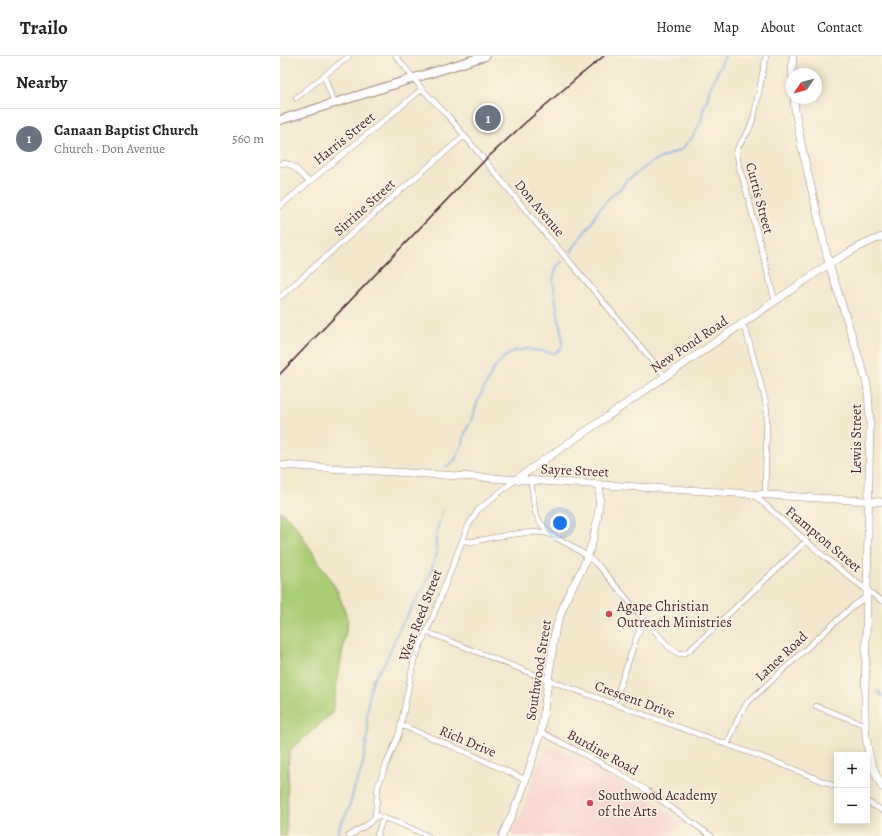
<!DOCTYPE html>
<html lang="en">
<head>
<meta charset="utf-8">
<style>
	:root { --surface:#fff; --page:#f2f2f2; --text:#202124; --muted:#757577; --line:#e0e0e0; --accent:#d1495b }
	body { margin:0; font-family:Alegreya,serif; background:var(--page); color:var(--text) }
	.controls { position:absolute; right:12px; bottom:12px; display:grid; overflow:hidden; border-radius:0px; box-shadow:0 2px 10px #0003 }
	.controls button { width:36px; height:36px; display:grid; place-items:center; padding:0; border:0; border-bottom:1px solid var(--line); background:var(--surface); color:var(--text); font:20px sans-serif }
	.compass { position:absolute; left:506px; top:12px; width:36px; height:36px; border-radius:50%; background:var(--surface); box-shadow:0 2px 10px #0003; rotate:235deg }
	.you { position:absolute; left:280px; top:467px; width:14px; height:14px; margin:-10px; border:3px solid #fff; border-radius:50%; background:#1a73e8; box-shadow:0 0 0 6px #1a73e833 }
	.badge { display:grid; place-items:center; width:26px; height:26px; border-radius:50%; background:var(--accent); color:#fff; font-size:13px; font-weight:700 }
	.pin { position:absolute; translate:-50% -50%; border:2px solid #fff; box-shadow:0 1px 4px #0006 }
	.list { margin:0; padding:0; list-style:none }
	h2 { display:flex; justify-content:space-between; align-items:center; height:52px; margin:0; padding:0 16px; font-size:17px }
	h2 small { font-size:13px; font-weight:400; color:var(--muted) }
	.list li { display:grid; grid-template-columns:26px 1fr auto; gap:12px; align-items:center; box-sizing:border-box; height:60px; padding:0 16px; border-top:1px solid var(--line) }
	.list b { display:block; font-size:15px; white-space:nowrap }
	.list p { margin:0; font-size:13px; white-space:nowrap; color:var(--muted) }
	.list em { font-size:13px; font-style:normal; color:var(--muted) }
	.map { position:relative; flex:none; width:602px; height:780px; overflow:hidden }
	header { display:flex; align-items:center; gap:24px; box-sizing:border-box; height:56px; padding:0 20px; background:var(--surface); border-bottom:1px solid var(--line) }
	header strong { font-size:19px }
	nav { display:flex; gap:22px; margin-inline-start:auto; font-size:14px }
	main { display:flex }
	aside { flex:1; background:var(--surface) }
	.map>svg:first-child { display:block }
	.built { fill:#f7d0cd }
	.green { fill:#a9cc75; stroke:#7a7650 }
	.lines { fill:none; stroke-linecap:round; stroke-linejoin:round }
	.stream { stroke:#7aaae4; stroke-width:1.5 }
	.street-casing { stroke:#9e847c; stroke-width:6 }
	.secondary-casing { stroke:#9e847c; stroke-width:8 }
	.primary-casing { stroke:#9e847c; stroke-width:10 }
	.street { stroke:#fff; stroke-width:5 }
	.secondary { stroke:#fff; stroke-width:7 }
	.primary { stroke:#fff; stroke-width:8 }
	.rail { stroke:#4a1f2b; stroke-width:1.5 }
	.poi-dot { fill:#d1495b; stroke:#fcf5e5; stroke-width:1.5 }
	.labels { text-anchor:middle; stroke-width:3; stroke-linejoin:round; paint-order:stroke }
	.street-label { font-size:14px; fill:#4a1f2b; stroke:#fcf5e5 }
	.poi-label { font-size:14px; fill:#4a1f2b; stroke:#fcf5e5; text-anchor:start }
</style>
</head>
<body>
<header>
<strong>Trailo</strong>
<nav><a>Home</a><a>Map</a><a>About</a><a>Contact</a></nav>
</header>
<main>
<aside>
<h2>Nearby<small></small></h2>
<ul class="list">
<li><span class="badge" style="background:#6b7280">1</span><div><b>Canaan Baptist Church</b><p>Church · Don Avenue</p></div><em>560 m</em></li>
</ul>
</aside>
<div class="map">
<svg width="602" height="780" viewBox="0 0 602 780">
	<rect width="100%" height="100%" fill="#fcf5e5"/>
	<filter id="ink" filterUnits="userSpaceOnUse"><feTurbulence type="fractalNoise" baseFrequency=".025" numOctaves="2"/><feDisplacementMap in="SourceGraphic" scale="8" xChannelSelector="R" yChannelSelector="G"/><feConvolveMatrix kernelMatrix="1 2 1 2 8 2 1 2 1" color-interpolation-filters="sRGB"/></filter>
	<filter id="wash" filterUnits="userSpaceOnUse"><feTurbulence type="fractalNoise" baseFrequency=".012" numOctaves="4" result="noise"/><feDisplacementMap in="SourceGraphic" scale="16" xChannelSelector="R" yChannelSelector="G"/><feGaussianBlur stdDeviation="0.9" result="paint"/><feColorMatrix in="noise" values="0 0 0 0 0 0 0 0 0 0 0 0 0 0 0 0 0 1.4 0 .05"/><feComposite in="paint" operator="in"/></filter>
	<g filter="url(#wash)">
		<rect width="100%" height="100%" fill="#f3e8cd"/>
		<!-- built -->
		<path class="built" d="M268 691 278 692 357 735 403 767 392 780H230L241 759 261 701Z"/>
		<!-- green -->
		<path class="green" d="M0 455 13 466 57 534 68 563 52 657 9 695 6 780H0Z"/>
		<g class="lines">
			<!-- stream -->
			<path class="stream" d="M291 196 300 182 311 168 318 155 329 142 341 132 345 126 372 106 402 93 414 79 421 65 424 50 427 44 430 33 440 10 445 0
				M166 411 175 404 183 387 185 377 191 365 197 347 213 314 224 301 234 295 247 293 274 297 280 294 282 290V280L276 247 273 223 277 210 283 205
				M598 635 602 640
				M57 780 59 772 69 752 75 730 82 712 88 676 87 661 89 638 93 623 106 605 119 573 145 530 157 497C154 482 158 467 163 453"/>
		</g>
	</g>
	<g filter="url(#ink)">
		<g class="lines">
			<defs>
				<path id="street" d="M116 0 142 33 169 61 268 181 291 207 385 320
					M486 0 474 60 469 74 458 91 457 97 459 112 464 126 495 245
					M44 20 54 47
					M16 42 69 0
					M0 108C11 104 21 118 29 126
					M0 150 142 33
					M0 241 92 160 108 145 184 80
					M461 268 466 275 485 343 487 356 485 438
					M251 425 255 456 260 466 269 478 290 489 307 500 319 510 364 563 390 592 400 598 407 596 410 594 503 507 526 485
					M473 438C515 475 556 513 602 545
					M183 484 190 486C206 483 255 472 268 478
					M147 576 268 624 501 708 557 731
					M334 648 356 583 364 563
					M536 650 559 659 585 669
					M121 669 188 697 246 724
					M261 676 332 713 368 735 431 780
					M447 689 460 658 467 647 540 580 573 550 586 541
					M587 746 602 754
					M95 759 121 768 148 780
					M69 780 88 768 95 761 98 730 106 709 112 695 119 678 134 604 152 563 188 470 198 454 235 424
					M97 780 103 762"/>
				<path id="secondary" d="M512 18 513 0
					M514 42 515 54 522 92 549 208 586 324 588 335 590 365 585 640C585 664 584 688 593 711 595 718 599 724 602 731
					M0 409 602 446
					M235 424 549 208C566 198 583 187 602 181
					M222 780 240 741 261 676 275 575C279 562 283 550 289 537 293 529 298 521 302 513 315 486 320 458 320 429"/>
				<path id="primary" d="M0 64 205 0"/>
			</defs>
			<!-- street casing -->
			<use href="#street" class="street-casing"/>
			<!-- secondary casing -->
			<use href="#secondary" class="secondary-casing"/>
			<!-- primary casing -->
			<use href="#primary" class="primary-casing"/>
			<!-- street -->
			<use href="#street" class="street"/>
			<!-- secondary -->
			<use href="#secondary" class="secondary"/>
			<!-- primary -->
			<use href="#primary" class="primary"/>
			<!-- rail -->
			<path class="rail" d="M0 318 205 104 246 66 298 21 324 0"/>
		</g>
	</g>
	<!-- markers -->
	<g class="poi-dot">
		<circle cx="329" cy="558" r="4"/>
		<circle cx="310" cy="747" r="4"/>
	</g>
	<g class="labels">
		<!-- street labels -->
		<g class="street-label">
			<text transform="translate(64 82) rotate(-39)" y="5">Harris Street</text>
			<text transform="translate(480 142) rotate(75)" y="5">Curtis Street</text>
			<text transform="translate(84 151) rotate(-42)" y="5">Sirrine Street</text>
			<text transform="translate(260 152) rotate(50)" y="5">Don Avenue</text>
			<text transform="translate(409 288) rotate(-34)" y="5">New Pond Road</text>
			<text transform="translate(576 383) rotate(-90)" y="5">Lewis Street</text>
			<text transform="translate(295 414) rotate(3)" y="5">Sayre Street</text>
			<text transform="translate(544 483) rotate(40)" y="5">Frampton Street</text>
			<text transform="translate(140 559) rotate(-69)" y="5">West Reed Street</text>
			<text transform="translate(501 600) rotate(-43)" y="5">Lance Road</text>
			<text transform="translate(258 614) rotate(-81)" y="5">Southwood Street</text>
			<text transform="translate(355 643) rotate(20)" y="5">Crescent Drive</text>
			<text transform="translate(188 685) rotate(23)" y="5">Rich Drive</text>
			<text transform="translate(323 696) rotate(29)" y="5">Burdine Road</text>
		</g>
		<!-- poi labels -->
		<g class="poi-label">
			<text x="337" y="555">Agape Christian<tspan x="337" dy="16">Outreach Ministries</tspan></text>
			<text x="318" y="744">Southwood Academy<tspan x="318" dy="16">of the Arts</tspan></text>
		</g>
	</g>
</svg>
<div class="controls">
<button>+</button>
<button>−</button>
</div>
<svg class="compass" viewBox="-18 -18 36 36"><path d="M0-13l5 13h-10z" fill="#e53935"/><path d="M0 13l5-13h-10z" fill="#757577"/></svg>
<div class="you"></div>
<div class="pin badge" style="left:208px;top:62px;background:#6b7280">1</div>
</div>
</main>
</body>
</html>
